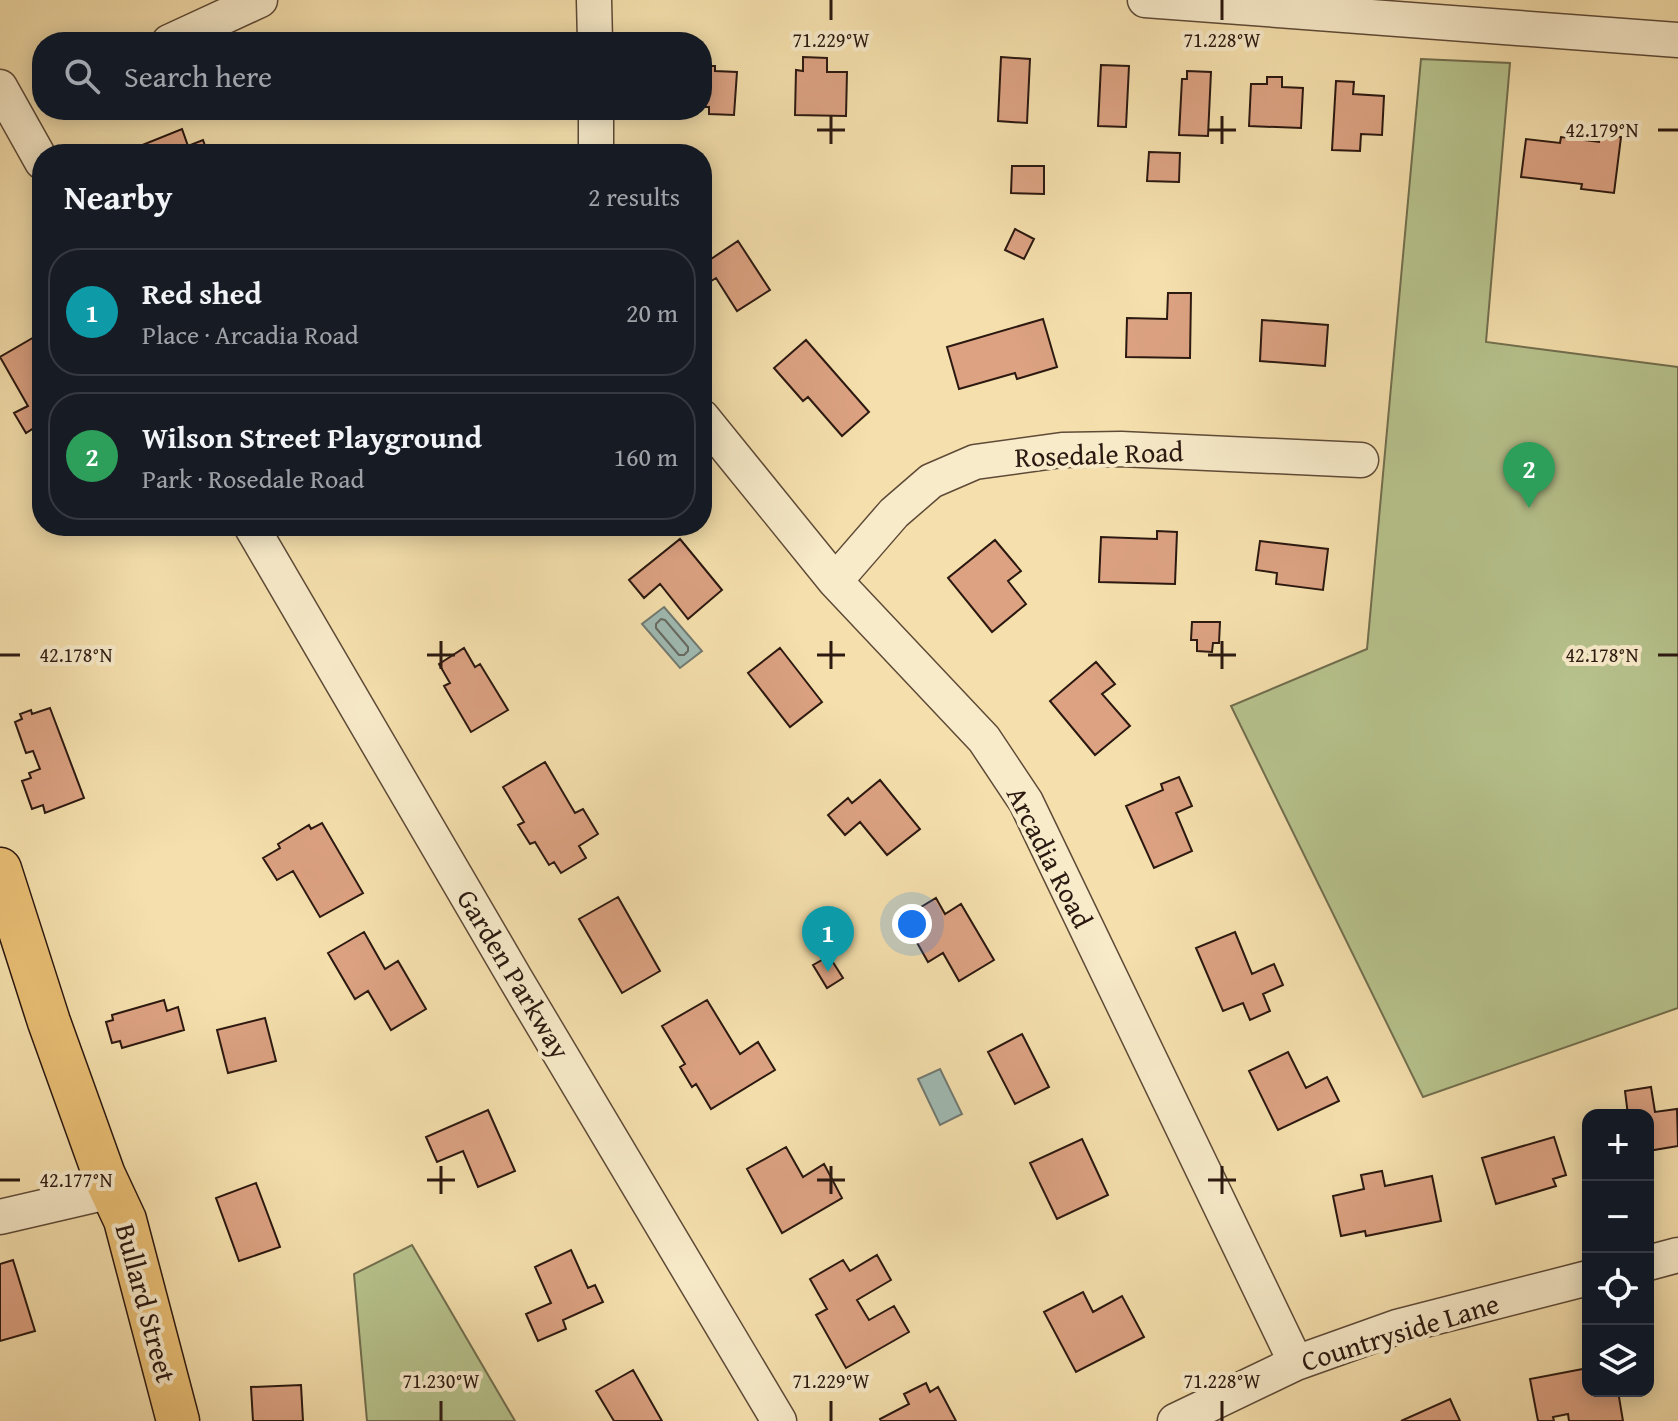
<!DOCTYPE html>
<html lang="en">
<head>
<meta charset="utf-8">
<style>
	:root { --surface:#171b24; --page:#20242c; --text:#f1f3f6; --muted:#9ea1a6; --line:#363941; --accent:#7c3aed }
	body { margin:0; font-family:"Gentium Book Plus",serif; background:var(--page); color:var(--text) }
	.controls { position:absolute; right:24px; bottom:24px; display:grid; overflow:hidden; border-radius:16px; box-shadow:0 4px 20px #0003 }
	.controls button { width:72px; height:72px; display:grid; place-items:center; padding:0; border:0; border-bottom:2px solid var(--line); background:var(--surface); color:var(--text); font:40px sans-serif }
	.you { position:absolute; left:912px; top:924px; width:28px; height:28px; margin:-20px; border:6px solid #fff; border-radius:50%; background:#1a73e8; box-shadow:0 0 0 12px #1a73e833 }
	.badge { display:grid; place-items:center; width:52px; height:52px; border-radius:50%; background:var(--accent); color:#fff; font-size:26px; font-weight:700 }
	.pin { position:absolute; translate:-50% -66px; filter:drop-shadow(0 2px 4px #0008) }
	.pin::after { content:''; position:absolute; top:42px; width:28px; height:24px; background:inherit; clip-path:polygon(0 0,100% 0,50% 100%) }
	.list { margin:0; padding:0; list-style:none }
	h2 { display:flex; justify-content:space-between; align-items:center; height:104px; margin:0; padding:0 32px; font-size:34px }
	h2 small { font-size:26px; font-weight:400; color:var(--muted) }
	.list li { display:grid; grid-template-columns:52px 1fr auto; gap:24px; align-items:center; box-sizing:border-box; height:128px; margin:0 16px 16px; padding:0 16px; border:2px solid var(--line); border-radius:32px }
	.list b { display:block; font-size:30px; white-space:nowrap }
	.list p { margin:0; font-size:26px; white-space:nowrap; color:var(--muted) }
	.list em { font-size:26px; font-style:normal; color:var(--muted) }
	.icon { flex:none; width:44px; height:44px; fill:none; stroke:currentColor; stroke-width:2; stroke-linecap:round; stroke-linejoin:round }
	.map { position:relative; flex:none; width:1678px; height:1421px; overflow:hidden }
	.search { position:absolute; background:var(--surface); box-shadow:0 4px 20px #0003; left:32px; top:32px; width:680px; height:88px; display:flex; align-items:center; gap:20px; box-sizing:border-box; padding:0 28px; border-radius:32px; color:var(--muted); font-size:30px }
	.panel { position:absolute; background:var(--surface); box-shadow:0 4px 20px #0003; left:32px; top:144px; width:680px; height:392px; border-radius:32px }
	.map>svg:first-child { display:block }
	.green { fill:#b7c38d; stroke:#716e4e; stroke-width:2 }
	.water { fill:#a0bbb4; stroke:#717a72; stroke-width:2 }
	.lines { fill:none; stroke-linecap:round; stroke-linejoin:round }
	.shore { stroke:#666a62; stroke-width:2 }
	.building { fill:#dca282; stroke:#2b1810; stroke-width:2 }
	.minor-casing { stroke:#5e4a37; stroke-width:37 }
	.major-casing { stroke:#2b1810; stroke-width:45 }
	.minor { stroke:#f8ebca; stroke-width:34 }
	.major { stroke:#eac076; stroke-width:42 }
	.ticks { fill:none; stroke:#2b1810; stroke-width:3 }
	.labels { text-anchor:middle; stroke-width:8; stroke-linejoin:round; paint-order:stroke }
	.street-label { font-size:28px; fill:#2b1810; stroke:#f8ebca }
	.ticks-label { font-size:20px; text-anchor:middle; fill:#2b1810; stroke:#f8ebca; stroke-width:8; stroke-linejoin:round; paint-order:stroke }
</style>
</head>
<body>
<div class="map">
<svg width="1678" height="1421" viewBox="0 0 1678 1421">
	<rect width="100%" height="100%" fill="#f5e0ad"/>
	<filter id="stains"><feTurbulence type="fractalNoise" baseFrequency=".0025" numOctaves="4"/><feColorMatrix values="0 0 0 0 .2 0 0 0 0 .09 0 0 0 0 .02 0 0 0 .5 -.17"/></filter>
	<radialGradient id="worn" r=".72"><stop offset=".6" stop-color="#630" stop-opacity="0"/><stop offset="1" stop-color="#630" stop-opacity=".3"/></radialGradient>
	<!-- green -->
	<path class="green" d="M1421 59 1510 63 1486 342 1678 367V1008L1423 1097 1231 706 1367 649Z
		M412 1245 515 1421H367L354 1274Z"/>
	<!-- water -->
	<path class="water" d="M664 607 702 651 680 668 642 624Z
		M940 1069 962 1114 940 1125 918 1079Z"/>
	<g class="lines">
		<!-- shore -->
		<path class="shore" d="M661 619 665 620 688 647V651L684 655H679L656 628V624Z"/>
	</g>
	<!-- building -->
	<path class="building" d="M803 57 827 58V72H847L846 116 795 115 796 70 803 71Z
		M1001 57 1030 59 1027 123 998 121Z
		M1101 65 1129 66 1126 127 1098 126Z
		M702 66H715V71L737 72 734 115 709 114V107H702Z
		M1187 71 1211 72 1208 136 1179 135 1182 79H1187Z
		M1267 77H1282V87L1303 88 1301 128 1249 126 1251 84H1267Z
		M1336 81 1354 82 1353 94 1384 96 1382 135 1361 134 1360 151 1332 150Z
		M182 129 188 146 203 140 208 154H120Z
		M1600 134 1621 137 1614 193 1581 189 1582 184 1521 177 1526 139 1560 143 1561 137 1599 142Z
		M1149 152 1180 153 1179 182 1147 181Z
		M1012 166H1044V194L1011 193Z
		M1015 229 1034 239 1024 259 1005 250Z
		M738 241 770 290 737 311 716 278 708 283 702 274V265Z
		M1168 293H1191L1190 358 1126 357 1127 318 1167 319Z
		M1043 319 1057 367 1017 379 1015 373 959 389 947 347Z
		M1262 320 1328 325 1325 366 1260 361Z
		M36 336 42 346V429L40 430 37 426 26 433 14 413 28 406 0 357Z
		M806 340 869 412 842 436 808 397 803 401 774 368Z
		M1157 531 1177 532 1175 584 1099 582 1101 537 1157 539Z
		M680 539 722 590 688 619 660 584 644 598 629 580Z
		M995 540 1021 571 1008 581 1026 604 992 632 948 578Z
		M1260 541 1328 549 1323 590 1276 584 1277 573 1256 570Z
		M1192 622H1220L1219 643H1213L1212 652 1197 651V640H1191Z
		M464 648 475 667 480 664 508 710 471 732 444 686 450 683 439 664Z
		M780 648 822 702 790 727 748 673Z
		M1096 662 1115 684 1102 694 1130 726 1095 755 1050 701Z
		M50 708 84 798 45 813 43 805 32 809 22 781 31 778 29 773 40 769 33 751 26 753 15 722 22 719 20 714 31 710 32 714Z
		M545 762 575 813 583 809 598 834 579 846 586 858 561 873 554 862 549 865 535 842 530 844 518 825 524 822 503 787Z
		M1179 777 1192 806 1176 813 1192 851 1154 868 1126 806 1163 790 1161 784Z
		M880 780 920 829 887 855 860 822 845 835 828 815 848 798 852 803Z
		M322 823 363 893 320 917 293 871 277 880 263 858 280 848 278 844 309 825 311 829Z
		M618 897 660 971 622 993 579 919Z
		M936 898 945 914 961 904 994 960 959 981 943 953 928 962 911 932 924 924 916 910Z
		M364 932 385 969 398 961 426 1009 391 1030 368 991 355 999 328 953Z
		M1235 932 1252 974 1274 964 1283 985 1263 994 1270 1011 1250 1020 1243 1003 1223 1011 1196 948Z
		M829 956 843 978 827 988 813 965Z
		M164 1000 167 1011 178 1007 184 1030 122 1048 120 1041 112 1043 106 1022 113 1020 112 1015Z
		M707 1000 740 1054 758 1042 775 1070 711 1109 696 1084 692 1087 680 1067 685 1064 662 1026Z
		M265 1018 276 1061 228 1073 217 1030Z
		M1022 1034 1049 1087 1015 1104 988 1052Z
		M1288 1052 1306 1088 1327 1077 1339 1101 1278 1130 1249 1071Z
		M1651 1087 1655 1112 1677 1109 1678 1146 1648 1151V1115H1628L1625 1091Z
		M488 1110 515 1171 478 1187 463 1151 437 1162 426 1137Z
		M1554 1137 1566 1175 1553 1179 1556 1186 1496 1204 1482 1158Z
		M1082 1139 1108 1195 1057 1219 1030 1163Z
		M786 1147 803 1177 824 1164 842 1198 782 1233 747 1169Z
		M1382 1171 1385 1186 1432 1176 1441 1221 1366 1236 1365 1231 1341 1236 1333 1196 1364 1189 1361 1175Z
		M256 1183 280 1247 239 1261 216 1198Z
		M571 1250 588 1288 595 1285 603 1302 563 1320 566 1329 538 1341 526 1314 551 1303 535 1267Z
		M877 1255 891 1280 857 1300 869 1320 894 1306 909 1332 846 1368 816 1315 827 1309 810 1279 843 1260 850 1271Z
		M13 1260 35 1331 0 1341V1264Z
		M1083 1292 1093 1312 1122 1296 1144 1337 1076 1372 1044 1312Z
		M1588 1368V1391H1618L1623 1421H1569L1568 1414 1553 1417 1554 1421H1538L1530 1379Z
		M633 1370 662 1421H614L596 1391Z
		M926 1383 930 1392 938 1387 956 1421H881L880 1419 909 1404 904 1394Z
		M301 1385 303 1421H253L251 1387Z
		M1450 1399 1460 1421H1401Z"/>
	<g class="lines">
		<defs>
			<path id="minor" d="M594 0 595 42
				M1145 0 1678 40
				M169 42 260 0
				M0 87 42 162
				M596 110V154
				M702 417 835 581 984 739 1026 802 1296 1363
				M251 526 515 978 779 1421
				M835 581 894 513 931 481 975 462 1062 450 1121 449 1361 460
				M0 1217 112 1191
				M1648 1263 1678 1255
				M1175 1421 1296 1363 1397 1327 1588 1278"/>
			<path id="major" d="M0 869 49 1022 104 1175 125 1220 178 1421"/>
		</defs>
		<!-- minor casing -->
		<use href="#minor" class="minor-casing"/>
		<!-- major casing -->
		<use href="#major" class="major-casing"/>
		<!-- minor -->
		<use href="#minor" class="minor"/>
		<!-- major -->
		<use href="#major" class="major"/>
	</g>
	<!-- ticks -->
	<path class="ticks" d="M831 0V20M1222 0V20M831 116V144M1222 116V144M817 130H845M1208 130H1236M1658 130H1678M441 641V669M831 641V669M1222 641V669M0 655H20M427 655H455M817 655H845M1208 655H1236M1658 655H1678M441 1166V1194M831 1166V1194M1222 1166V1194M0 1180H20M427 1180H455M817 1180H845M1208 1180H1236M441 1401V1421M831 1401V1421M1222 1401V1421"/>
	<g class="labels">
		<!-- street labels -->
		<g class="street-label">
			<text transform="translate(1099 454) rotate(-2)" y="10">Rosedale Road</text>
			<text transform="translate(1050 857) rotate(63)" y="10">Arcadia Road</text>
			<text transform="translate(514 974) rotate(59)" y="10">Garden Parkway</text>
			<text transform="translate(146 1303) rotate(75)" y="10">Bullard Street</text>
			<text transform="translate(1400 1332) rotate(-17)" y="10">Countryside Lane</text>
		</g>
	</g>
	<g class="ticks-label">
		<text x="831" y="47">71.229°W</text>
		<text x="1222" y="47">71.228°W</text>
		<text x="1602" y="137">42.179°N</text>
		<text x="76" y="662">42.178°N</text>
		<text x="1602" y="662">42.178°N</text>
		<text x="76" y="1187">42.177°N</text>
		<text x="441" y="1388">71.230°W</text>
		<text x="831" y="1388">71.229°W</text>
		<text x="1222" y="1388">71.228°W</text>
	</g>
	<rect width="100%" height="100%" filter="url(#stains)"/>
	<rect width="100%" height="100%" fill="url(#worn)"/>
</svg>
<div class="controls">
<button>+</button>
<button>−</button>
<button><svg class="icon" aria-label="locate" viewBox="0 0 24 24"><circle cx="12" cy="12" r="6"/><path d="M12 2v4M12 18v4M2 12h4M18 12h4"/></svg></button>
<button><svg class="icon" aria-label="layers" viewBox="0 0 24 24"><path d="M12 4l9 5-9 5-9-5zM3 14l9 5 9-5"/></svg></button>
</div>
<div class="you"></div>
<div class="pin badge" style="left:828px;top:972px;background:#0f9aa8">1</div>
<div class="pin badge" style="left:1529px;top:508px;background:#2e9e5b">2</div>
<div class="search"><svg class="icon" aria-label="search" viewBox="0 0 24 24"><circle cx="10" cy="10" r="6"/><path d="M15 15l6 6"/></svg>Search here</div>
<section class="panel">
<h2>Nearby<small>2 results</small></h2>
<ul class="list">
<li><span class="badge" style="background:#0f9aa8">1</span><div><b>Red shed</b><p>Place · Arcadia Road</p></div><em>20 m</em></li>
<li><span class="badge" style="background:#2e9e5b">2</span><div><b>Wilson Street Playground</b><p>Park · Rosedale Road</p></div><em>160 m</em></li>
</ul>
</section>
</div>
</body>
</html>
